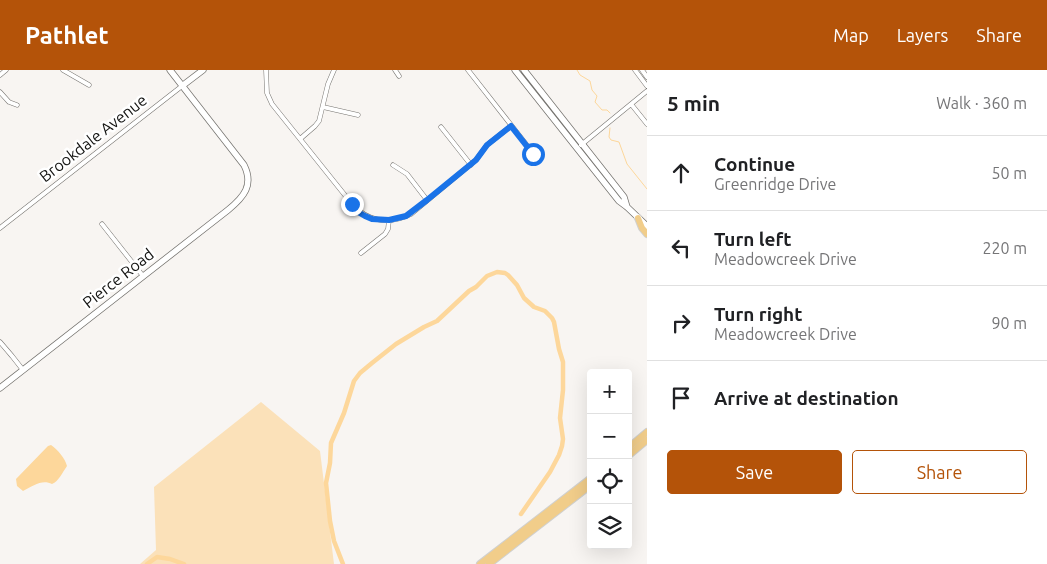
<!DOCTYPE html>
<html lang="en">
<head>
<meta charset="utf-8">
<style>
	:root { --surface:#fff; --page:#f6f6f6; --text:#202124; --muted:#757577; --line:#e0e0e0; --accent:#b45309 }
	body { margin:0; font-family:Ubuntu,sans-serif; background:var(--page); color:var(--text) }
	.controls { position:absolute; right:15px; bottom:15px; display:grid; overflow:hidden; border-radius:5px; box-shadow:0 5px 20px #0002 }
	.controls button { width:45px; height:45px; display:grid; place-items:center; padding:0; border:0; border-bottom:1px solid var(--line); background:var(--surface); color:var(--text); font:25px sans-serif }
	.stop { position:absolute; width:15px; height:15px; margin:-11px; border:4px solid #1a73e8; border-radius:50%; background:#fff }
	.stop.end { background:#1a73e8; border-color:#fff; box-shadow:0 1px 5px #0008 }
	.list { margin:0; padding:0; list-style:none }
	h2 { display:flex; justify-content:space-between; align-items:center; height:65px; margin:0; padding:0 20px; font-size:21px }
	h2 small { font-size:16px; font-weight:400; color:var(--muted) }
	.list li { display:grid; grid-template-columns:32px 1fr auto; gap:15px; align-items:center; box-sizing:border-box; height:75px; padding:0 20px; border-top:1px solid var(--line) }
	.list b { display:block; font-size:19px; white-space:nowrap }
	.list p { margin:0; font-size:16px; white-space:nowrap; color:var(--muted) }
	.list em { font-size:16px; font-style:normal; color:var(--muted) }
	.actions { display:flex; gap:10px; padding:15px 20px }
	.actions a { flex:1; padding:11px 0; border:1px solid var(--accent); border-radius:5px; text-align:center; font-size:18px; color:var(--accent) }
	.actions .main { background:var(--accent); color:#fff }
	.icon { flex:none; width:28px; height:28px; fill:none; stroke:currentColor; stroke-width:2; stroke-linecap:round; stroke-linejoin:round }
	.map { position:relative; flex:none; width:647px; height:494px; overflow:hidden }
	header { display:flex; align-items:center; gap:30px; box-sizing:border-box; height:70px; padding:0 25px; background:var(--accent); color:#fff }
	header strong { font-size:24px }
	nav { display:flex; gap:28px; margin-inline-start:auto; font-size:18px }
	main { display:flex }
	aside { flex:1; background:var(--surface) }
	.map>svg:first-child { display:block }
	.green { fill:#fbe1b9 }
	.water { fill:#fdd79b }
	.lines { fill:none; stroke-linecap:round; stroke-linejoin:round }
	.stream { stroke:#fdd79b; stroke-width:1 }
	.canal { stroke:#fdd79b; stroke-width:4.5 }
	.street-casing { stroke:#767470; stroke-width:5 }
	.secondary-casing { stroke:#767470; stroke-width:7 }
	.primary-casing { stroke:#d0d0cf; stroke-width:8 }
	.street { stroke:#fff; stroke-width:4 }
	.secondary { stroke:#fff; stroke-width:5.5 }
	.primary { stroke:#f1cd8a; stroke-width:6 }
	.route { stroke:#1a73e8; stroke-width:6 }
	.labels { text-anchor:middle; stroke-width:5; stroke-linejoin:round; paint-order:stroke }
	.street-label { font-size:16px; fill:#131311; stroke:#fff }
</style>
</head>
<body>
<header>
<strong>Pathlet</strong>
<nav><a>Map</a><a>Layers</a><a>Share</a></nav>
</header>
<main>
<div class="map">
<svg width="647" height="494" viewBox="0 0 647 494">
	<rect width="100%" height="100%" fill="#f8f5f2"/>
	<!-- green -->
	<path class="green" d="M261 332 320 381 334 494H140L156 480 154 417Z"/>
	<!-- water -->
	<path class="water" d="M51 375C58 380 65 388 67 396 62 403 59 411 52 414 42 409 33 416 23 421L17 416 16 409 48 376Z"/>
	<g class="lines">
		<!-- stream -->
		<path class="stream" d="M577 0 580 5 590 11 592 20 597 26 595 32 602 40H607L610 43
			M610 58 609 67 611 70 619 72 627 94 647 119"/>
		<!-- canal -->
		<path class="canal" d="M147 494 157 487 170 489 184 494
			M343 494 334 471 330 451 326 413 330 393 331 373 344 343 354 311 360 303 372 293 396 274 424 257 437 251 469 221 476 217 487 206 497 202 505 203 508 205 517 215 524 228 534 237 545 241 552 248 554 252 559 279 563 292V320L560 348 563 369 562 376 559 385 550 402 521 444"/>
		<defs>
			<path id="street" d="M63 0 89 15
				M266 0 267 23 272 34 352 134C368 152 389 155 411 144L476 90 487 75 511 56
				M395 0 399 6
				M468 0 533 83
				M635 0 647 16
				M642 0 647 7
				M0 5 6 0
				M0 22 9 32 17 35
				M631 34 647 54
				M323 37 358 45
				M441 57 471 95
				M300 69 315 56 319 51 328 14 334 0
				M581 75 647 21
				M393 95 407 104 427 130
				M102 154 143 206
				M0 158 182 16
				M361 183 385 164 388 159 389 150
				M0 272 12 286 23 300"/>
			<path id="secondary" d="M515 0 619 131 627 137 647 156
				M524 0 624 127 627 137
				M182 16 203 0
				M0 318 228 140C244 127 254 115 244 95L170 0"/>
			<path id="primary" d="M638 148 642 158 647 164
				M628 378 647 362
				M628 386 647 370
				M480 494 591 408
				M489 494 591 415"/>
		</defs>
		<!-- street casing -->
		<use href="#street" class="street-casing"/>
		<!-- secondary casing -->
		<use href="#secondary" class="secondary-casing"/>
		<!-- primary casing -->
		<use href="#primary" class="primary-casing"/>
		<!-- street -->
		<use href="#street" class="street"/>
		<!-- secondary -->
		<use href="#secondary" class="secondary"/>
		<!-- primary -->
		<use href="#primary" class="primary"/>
	</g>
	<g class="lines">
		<!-- route -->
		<path class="route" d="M352 134 358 142 365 146 372 149 389 150 406 146 427 130 476 90 487 75 511 56 533 84"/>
	</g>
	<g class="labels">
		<!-- street labels -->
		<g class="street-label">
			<text transform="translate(93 68) rotate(-38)" y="6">Brookdale Avenue</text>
			<text transform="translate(118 208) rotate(-38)" y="6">Pierce Road</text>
		</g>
	</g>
</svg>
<div class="controls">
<button>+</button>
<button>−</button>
<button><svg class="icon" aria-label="locate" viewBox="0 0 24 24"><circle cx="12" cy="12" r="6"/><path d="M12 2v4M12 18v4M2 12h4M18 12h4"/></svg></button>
<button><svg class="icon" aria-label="layers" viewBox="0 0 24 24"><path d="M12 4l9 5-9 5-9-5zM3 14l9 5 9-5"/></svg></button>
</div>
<div class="stop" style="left:533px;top:84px"></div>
<div class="stop end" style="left:352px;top:134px"></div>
</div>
<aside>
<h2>5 min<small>Walk · 360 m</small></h2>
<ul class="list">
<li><svg class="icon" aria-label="ahead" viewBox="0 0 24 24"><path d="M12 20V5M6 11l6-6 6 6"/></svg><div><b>Continue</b><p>Greenridge Drive</p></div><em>50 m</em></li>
<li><svg class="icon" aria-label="left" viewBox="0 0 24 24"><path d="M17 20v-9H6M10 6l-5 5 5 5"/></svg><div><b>Turn left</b><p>Meadowcreek Drive</p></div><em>220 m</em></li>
<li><svg class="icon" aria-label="right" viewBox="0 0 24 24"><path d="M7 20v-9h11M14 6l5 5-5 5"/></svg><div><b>Turn right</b><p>Meadowcreek Drive</p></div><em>90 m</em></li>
<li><svg class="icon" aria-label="arrive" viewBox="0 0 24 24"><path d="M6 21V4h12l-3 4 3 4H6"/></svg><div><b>Arrive at destination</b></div></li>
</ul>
<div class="actions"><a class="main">Save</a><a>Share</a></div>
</aside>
</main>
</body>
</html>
